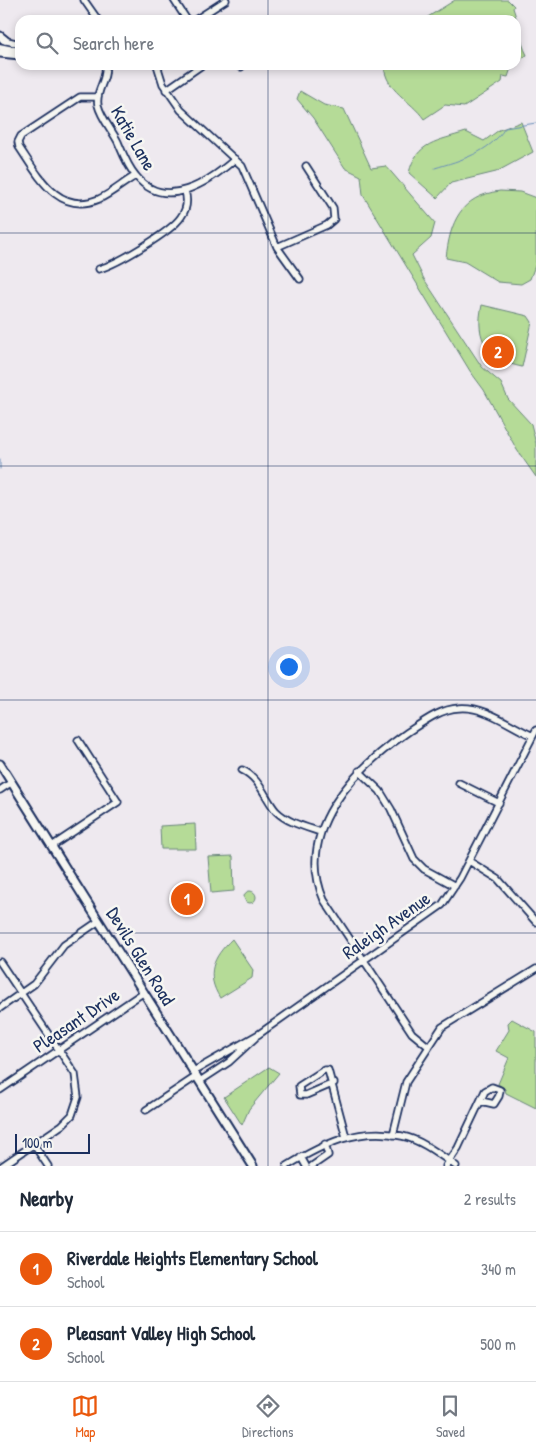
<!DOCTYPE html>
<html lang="en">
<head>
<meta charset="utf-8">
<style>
	:root { --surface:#fff; --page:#f6f6f7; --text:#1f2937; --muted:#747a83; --line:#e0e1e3; --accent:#ea580c }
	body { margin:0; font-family:"Patrick Hand",sans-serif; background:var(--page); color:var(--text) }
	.scale { position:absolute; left:15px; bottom:12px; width:75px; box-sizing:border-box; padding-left:5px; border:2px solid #1b2f5e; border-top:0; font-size:14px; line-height:18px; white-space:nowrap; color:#1b2f5e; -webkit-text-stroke:4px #f6f6f2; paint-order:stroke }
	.you { position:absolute; left:288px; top:666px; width:18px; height:18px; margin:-12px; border:4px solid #fff; border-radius:50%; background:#1a73e8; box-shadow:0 0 0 8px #1a73e833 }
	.badge { display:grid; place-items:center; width:32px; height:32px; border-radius:50%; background:var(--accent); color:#fff; font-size:16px; font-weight:700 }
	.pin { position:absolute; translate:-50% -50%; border:2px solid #fff; box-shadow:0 1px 5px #0006 }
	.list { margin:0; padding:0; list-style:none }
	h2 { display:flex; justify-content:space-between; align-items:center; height:65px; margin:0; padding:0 20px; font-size:21px }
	h2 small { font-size:16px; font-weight:400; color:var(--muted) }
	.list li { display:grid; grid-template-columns:32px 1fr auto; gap:15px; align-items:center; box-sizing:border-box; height:75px; padding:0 20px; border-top:1px solid var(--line) }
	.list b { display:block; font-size:19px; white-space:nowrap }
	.list p { margin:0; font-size:16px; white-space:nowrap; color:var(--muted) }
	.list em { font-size:16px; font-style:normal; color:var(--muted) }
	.icon { flex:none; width:28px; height:28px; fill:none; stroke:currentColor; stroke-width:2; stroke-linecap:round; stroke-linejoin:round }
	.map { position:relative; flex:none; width:536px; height:1166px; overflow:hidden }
	.search { position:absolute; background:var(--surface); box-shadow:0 2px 8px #0003; left:15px; right:15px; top:15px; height:55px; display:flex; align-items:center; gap:12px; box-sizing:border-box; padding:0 18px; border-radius:15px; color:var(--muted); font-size:19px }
	.sheet { height:215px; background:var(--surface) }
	nav { display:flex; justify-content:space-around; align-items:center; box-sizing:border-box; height:70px; border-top:1px solid var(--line); background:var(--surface); font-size:14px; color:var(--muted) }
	nav a { display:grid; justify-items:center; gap:2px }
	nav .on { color:var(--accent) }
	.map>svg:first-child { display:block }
	.green { fill:#b5db97; stroke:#68857a }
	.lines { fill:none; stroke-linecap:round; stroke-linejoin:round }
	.stream { stroke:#688eba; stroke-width:1 }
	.minor-casing { stroke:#1b2f5e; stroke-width:9 }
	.major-casing { stroke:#1b2f5e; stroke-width:11 }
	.minor { stroke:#f6f6f2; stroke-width:5.5 }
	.major { stroke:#f6f6f2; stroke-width:7 }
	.grid { fill:none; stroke:#1b2f5e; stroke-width:1; stroke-opacity:0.55 }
	.labels { text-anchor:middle; stroke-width:5; stroke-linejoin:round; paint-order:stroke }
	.street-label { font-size:19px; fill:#1b2f5e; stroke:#f6f6f2 }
</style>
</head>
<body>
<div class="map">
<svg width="536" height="1166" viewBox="0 0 536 1166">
	<rect width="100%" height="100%" fill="#eee9ef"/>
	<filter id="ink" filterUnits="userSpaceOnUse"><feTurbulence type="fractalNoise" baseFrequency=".02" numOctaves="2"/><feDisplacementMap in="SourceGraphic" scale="10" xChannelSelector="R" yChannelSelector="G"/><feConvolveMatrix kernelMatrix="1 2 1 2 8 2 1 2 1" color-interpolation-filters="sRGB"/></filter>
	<g filter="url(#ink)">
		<!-- green -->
		<path class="green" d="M455 0H508L514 6 513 8C519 24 519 40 527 55L516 62V20H423Z
			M384 65H512L508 77 503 76 502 82 464 107 445 105 424 119C411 100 385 91 384 65Z
			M300 91 324 105 344 109 371 168 386 166 435 223 431 238 412 255 424 279 482 367 501 383 508 399 531 424 536 444V477L517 450 484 390 470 371 363 195 361 176 345 168 313 118 297 99Z
			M521 122 533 152 496 172 451 183 437 198 409 173C416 142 438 141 466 132L484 141 499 130Z
			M500 191 520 192 536 198V263L530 279 521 284 498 282 465 262 446 258C450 223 460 196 500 191Z
			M482 305 528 316 532 322 522 367C488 360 474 339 482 305Z
			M195 824 196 849H161L160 826Z
			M233 856 234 891 211 893 208 857Z
			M244 897a6 6 0 1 1 12 0a6 6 0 1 1-12 0Z
			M232 939 253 970 252 978 220 998C205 974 213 957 232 939Z
			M512 1019 536 1032V1108L506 1093 505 1089 498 1084 509 1058 496 1051 509 1030 508 1023Z
			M269 1067 279 1073 249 1109 242 1125 224 1097Z"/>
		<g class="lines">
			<!-- stream -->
			<path class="stream" d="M435 168C461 160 489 153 505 128L536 123
				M0 469V460"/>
			<defs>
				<path id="minor" d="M84 0 98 20
					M174 0 187 20
					M195 20 226 0
					M3 40 20 44
					M0 47 20 51
					M105 65C108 80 95 90 98 105 101 118 112 130 118 142 123 154 128 167 136 176 165 212 209 182 235 159
					M157 65 163 84 181 110 242 166 277 247 300 279
					M239 65 241 67
					M166 90 202 65
					M98 97H80L21 136 18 142 19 147C38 175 58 216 99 199 112 193 123 183 135 176
					M277 247 327 225 334 219 333 208 306 166
					M99 269C117 264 171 232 181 217 187 209 188 201 185 191
					M242 770C259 777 265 798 276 811 288 823 306 827 321 832
					M359 771 380 791 391 809 414 859 424 869 455 886
					M459 783 499 803
					M0 790 12 782
					M52 846 118 802 78 740
					M469 861 498 879 536 922
					M0 962 75 1074 78 1097 72 1115 62 1125 2 1166
					M0 1008 34 984 64 945 99 921
					M429 1047 412 1033 324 900C294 831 354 770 405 734 422 723 439 709 459 708 486 706 510 726 533 736
					M194 1071 259 1034 442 905 460 878 536 730
					M200 1081 229 1062 255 1038
					M334 1083 306 1095H300L299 1086 324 1070H328L346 1137
					M0 1090 144 992
					M146 1110 197 1076
					M393 1135 406 1082 442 1027 536 969
					M34 1145 48 1166
					M301 1157 306 1166
					M287 1166C323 1144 359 1126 402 1136 422 1140 440 1155 456 1166
					M312 1166 328 1155 325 1144
					M446 1166 458 1148 485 1091 492 1087 500 1090 499 1096 494 1104 481 1101"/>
				<path id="major" d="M0 36 5 40
					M0 53 20 55
					M0 764 253 1166"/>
			</defs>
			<!-- minor casing -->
			<use href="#minor" class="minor-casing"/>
			<!-- major casing -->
			<use href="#major" class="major-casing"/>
			<!-- minor -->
			<use href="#minor" class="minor"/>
			<!-- major -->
			<use href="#major" class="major"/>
		</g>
	</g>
	<!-- grid -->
	<path class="grid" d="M268 0V20M268 65V1166M0 233H536M0 466H536M0 700H536M0 933H536"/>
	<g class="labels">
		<!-- street labels -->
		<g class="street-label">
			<text transform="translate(134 138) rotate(60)" y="7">Katie Lane</text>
			<text transform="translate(386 925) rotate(-35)" y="7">Raleigh Avenue</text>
			<text transform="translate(141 956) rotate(58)" y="7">Devils Glen Road</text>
			<text transform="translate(76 1020) rotate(-34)" y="7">Pleasant Drive</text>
		</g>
	</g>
</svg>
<div class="scale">100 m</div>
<div class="you"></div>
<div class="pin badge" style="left:187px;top:899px">1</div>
<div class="pin badge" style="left:498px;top:352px">2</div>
<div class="search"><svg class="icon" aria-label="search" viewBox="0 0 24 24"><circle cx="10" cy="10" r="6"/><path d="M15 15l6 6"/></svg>Search here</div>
</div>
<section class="sheet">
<h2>Nearby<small>2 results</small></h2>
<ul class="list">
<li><span class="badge">1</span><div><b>Riverdale Heights Elementary School</b><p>School</p></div><em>340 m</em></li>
<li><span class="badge">2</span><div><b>Pleasant Valley High School</b><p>School</p></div><em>500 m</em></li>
</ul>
</section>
<nav>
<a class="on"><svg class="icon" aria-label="map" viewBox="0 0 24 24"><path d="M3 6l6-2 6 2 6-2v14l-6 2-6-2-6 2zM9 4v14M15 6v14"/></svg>Map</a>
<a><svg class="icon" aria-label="directions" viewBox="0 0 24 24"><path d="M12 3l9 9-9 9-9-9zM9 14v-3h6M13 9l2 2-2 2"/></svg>Directions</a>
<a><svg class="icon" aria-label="saved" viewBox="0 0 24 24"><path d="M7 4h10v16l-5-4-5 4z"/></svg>Saved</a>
</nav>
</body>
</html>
